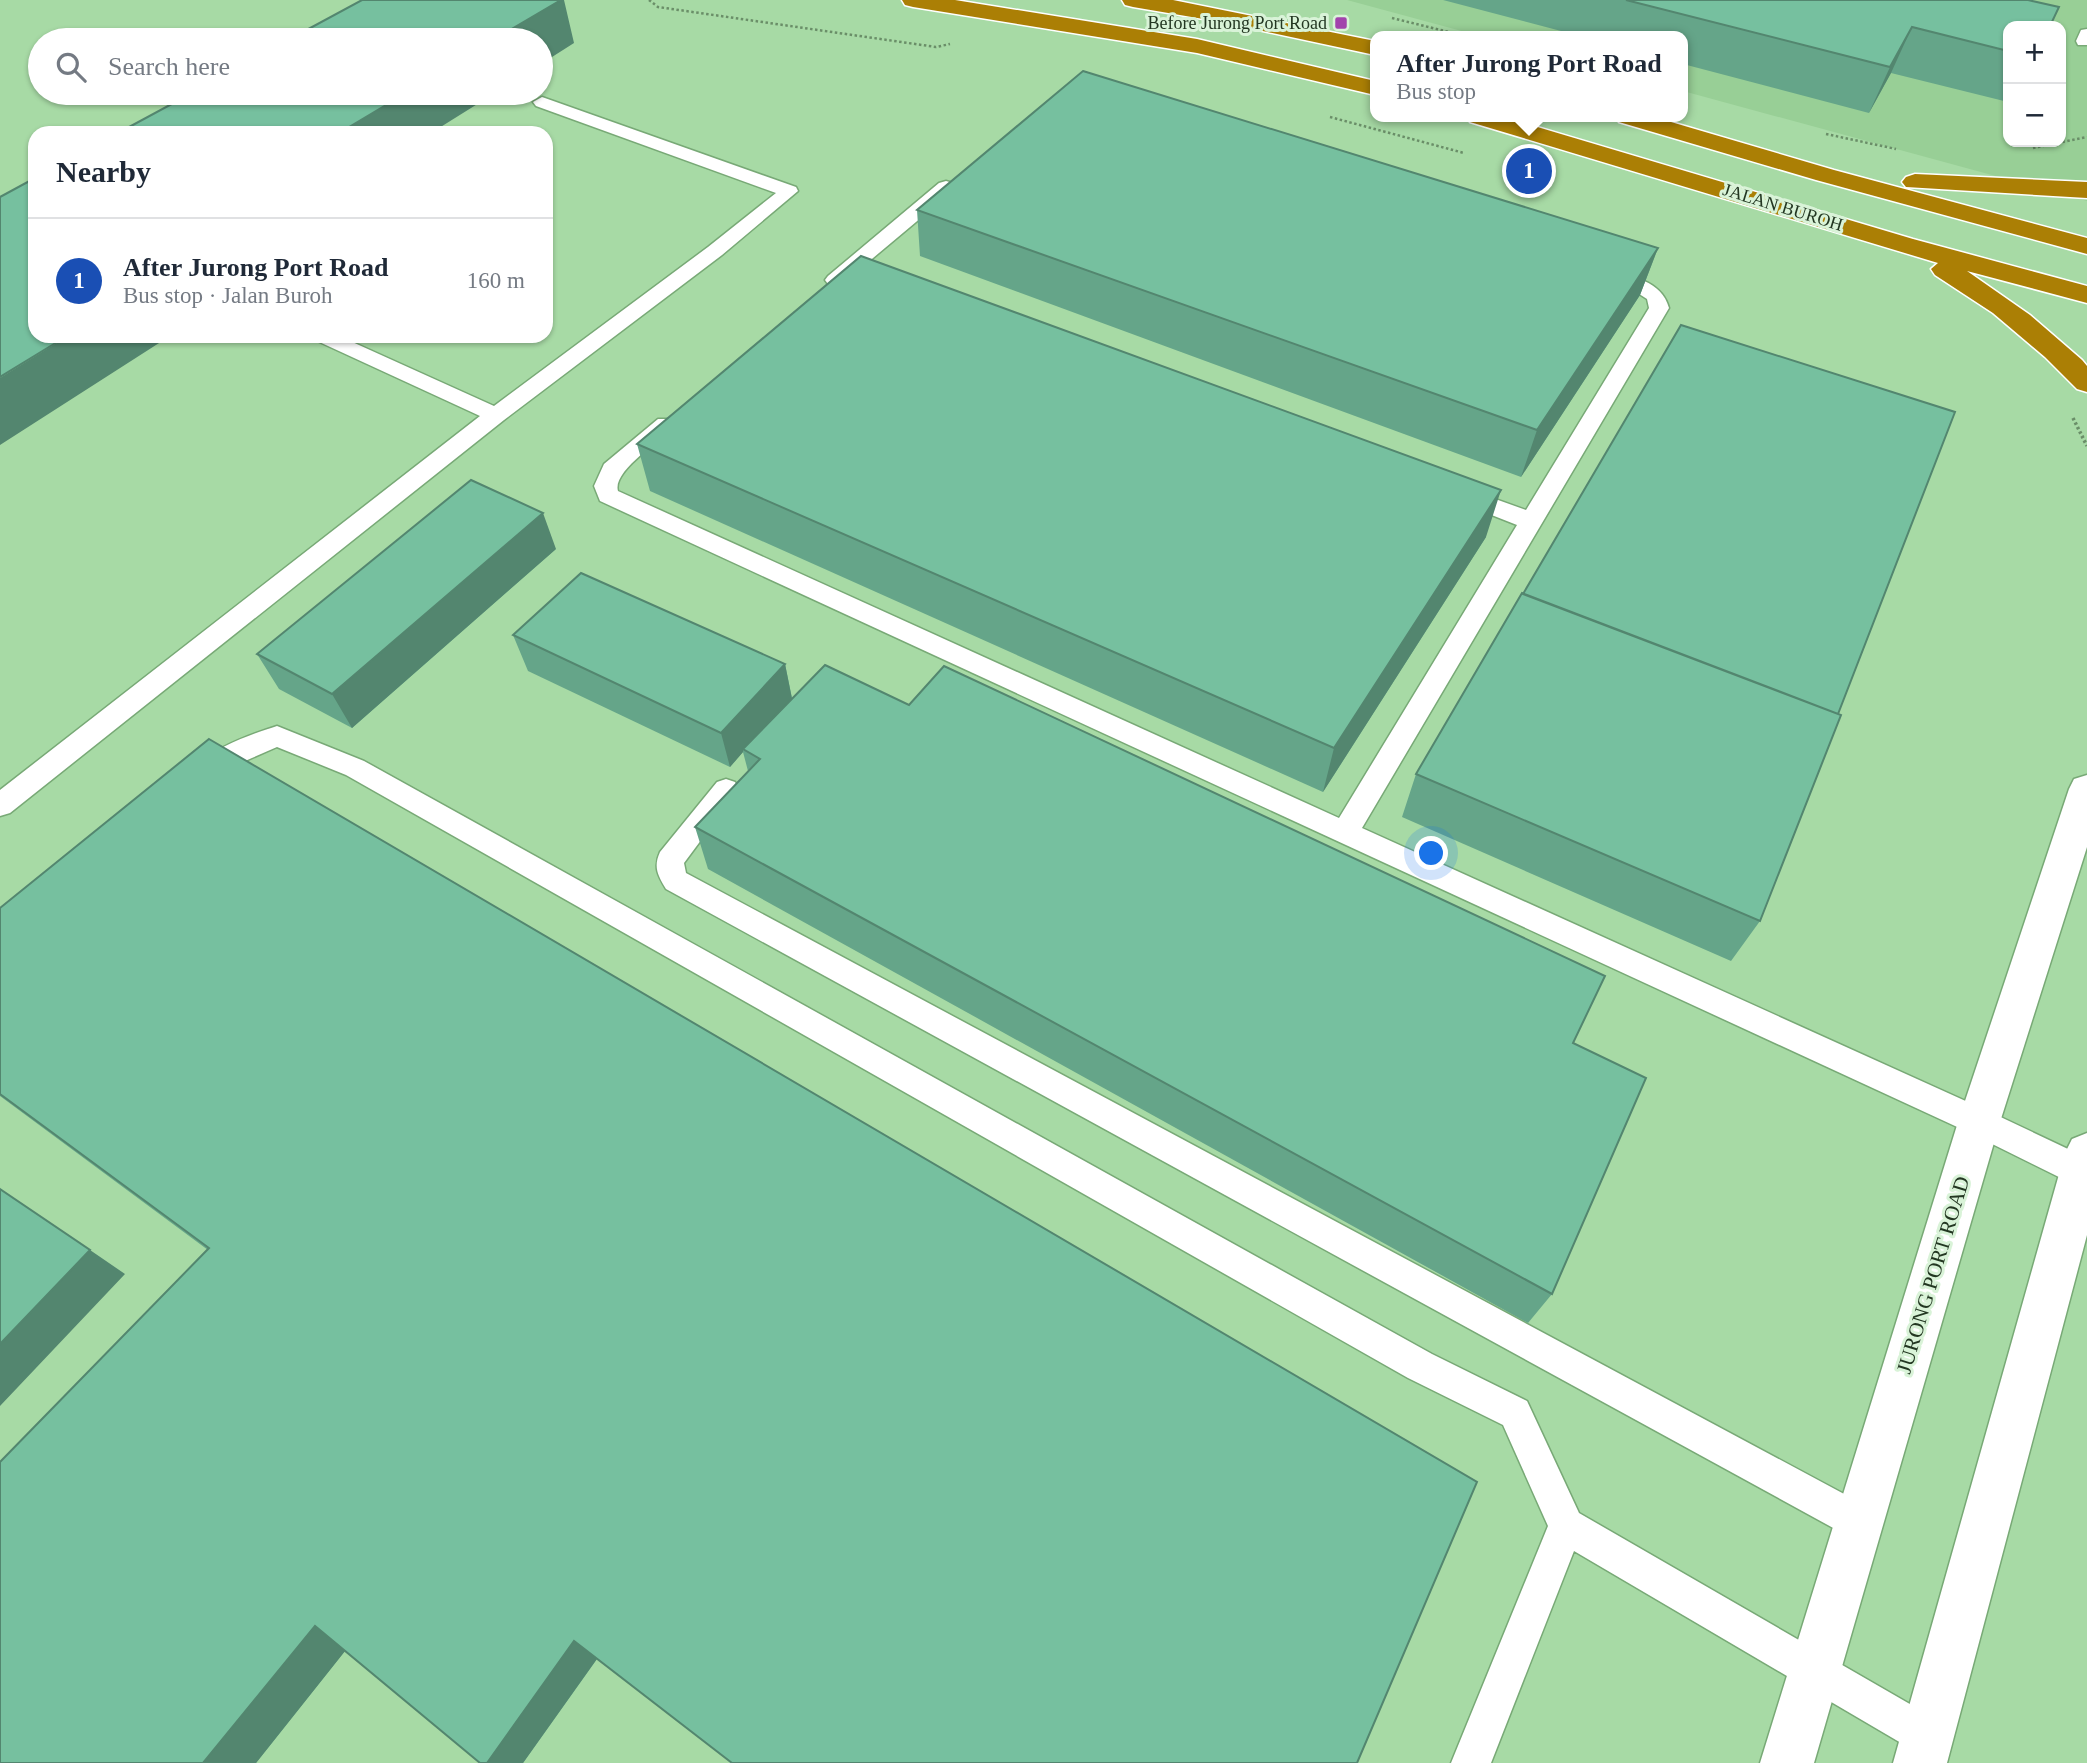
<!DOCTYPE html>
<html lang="en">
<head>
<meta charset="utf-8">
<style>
	:root { --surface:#fff; --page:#f6f6f7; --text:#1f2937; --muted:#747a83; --line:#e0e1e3; --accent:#2563eb }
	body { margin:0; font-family:Georgia,serif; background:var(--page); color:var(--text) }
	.controls { position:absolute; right:21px; top:21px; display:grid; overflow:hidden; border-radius:14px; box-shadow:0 2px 5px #0004 }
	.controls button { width:63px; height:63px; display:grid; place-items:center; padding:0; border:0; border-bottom:2px solid var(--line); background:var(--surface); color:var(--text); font:35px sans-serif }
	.you { position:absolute; left:1432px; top:854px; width:24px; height:24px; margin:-18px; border:5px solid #fff; border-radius:50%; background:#1a73e8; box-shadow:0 0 0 10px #1a73e833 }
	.badge { display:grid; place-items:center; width:46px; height:46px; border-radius:50%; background:var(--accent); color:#fff; font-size:23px; font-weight:700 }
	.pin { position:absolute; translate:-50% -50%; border:4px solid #fff; box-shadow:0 2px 7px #0006 }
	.popup { position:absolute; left:1370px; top:31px; width:318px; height:91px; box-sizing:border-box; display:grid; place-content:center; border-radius:14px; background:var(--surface); filter:drop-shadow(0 2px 5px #0005); font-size:23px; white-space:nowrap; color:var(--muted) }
	.popup b { font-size:26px; color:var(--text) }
	.popup::after { content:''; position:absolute; left:50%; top:100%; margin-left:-14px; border:14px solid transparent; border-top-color:var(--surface) }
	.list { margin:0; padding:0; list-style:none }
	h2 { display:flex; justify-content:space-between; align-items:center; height:91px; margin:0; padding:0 28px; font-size:30px }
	h2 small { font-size:23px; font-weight:400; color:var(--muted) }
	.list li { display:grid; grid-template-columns:46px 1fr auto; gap:21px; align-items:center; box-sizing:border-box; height:126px; padding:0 28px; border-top:2px solid var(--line) }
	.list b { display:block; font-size:26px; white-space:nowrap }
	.list p { margin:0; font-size:23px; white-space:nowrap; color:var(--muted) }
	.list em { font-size:23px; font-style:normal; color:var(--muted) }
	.icon { flex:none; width:38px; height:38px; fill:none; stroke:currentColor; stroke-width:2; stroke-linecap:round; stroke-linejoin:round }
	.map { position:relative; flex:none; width:2087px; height:1763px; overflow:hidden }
	.search { position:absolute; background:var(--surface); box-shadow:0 2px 5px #0004; left:28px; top:28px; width:525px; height:77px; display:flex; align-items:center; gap:18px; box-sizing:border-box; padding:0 24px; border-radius:38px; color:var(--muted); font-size:26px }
	.panel { position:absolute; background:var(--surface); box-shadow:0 2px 5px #0004; left:28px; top:126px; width:525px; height:217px; border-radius:21px }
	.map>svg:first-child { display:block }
	.built { fill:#98cf96; fill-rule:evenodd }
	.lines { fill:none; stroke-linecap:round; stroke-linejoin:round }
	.lane-casing { stroke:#78a976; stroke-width:3 }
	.street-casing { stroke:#78a976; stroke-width:3 }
	.highway-casing { stroke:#fff; stroke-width:3 }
	.path-far1 { stroke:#6a8e68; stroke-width:2.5; stroke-dasharray:2.5 2.5; stroke-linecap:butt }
	.path { stroke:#6a8e68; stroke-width:3.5; stroke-dasharray:2.5 2.5; stroke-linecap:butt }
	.lane { fill:#fff; fill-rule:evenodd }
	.street { fill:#fff; fill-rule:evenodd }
	.highway { fill:#ab7f05; fill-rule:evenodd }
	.wall { fill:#65a589 }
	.shaded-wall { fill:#53866f }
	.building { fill:#76c09f; stroke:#53866f; stroke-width:2 }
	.poi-dot { fill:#a243ac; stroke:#d9f3d8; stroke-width:2.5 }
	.labels { text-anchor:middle; stroke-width:6; stroke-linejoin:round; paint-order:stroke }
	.far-poi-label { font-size:18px; fill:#233722; stroke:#d9f3d8; text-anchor:end }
	.far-street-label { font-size:18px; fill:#233722; stroke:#d9f3d8 }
	.street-label { font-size:21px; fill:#233722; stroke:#d9f3d8 }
</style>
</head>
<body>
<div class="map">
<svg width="2087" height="1763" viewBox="0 0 2087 1763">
	<rect width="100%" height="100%" fill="#a7daa5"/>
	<!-- built -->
	<path class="built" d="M1347 0H2087V201L1683 91V36H1480ZM2008 26H2061V142H2008Z"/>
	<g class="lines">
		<defs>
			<path id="lane" d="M2087 29V45H2078L2076 41 2081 30Z
				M542 97 796 187 798 191 722 255 504 420 10 813 0 816V790L480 416 315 340 312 336H339L494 406 708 247 776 193 536 106 533 102Z
				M946 181 953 183 955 187 953 191 842 284H828L825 280 828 276 939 183Z
				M1608 270C1632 276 1662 281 1669 308L1362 828 1990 1112 2087 1158V1185L2082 1187 2071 1183 1968 1132 600 501 594 486 604 464 658 419H674L677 424 674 429C659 441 612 472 618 491L1339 818 1517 525 1451 499 1448 494 1451 489 1459 486 1526 510 1649 308 1647 299 1633 290 1601 280 1598 276 1601 272Z
				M277 726 364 761 1432 1354 1527 1401 1579 1513 1941 1722 1947 1736 1941 1750 1927 1756 1913 1750 1574 1551 1491 1763H1451L1548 1526 1503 1425 1408 1378 346 775 277 747 229 768 212 782 203 785 194 782 190 775C202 751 252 734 277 726Z
				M726 779 735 782 739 789 684 863 686 873 1872 1509 1877 1522 1872 1535 1859 1540 1846 1535 666 889C658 876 653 867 660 852L717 782Z"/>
			<path id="street" d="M2087 775V847L2000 1122 1814 1763H1760L1958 1122 2069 789 2074 779Z
				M2087 1133V1235L1947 1763H1893L2065 1153 2072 1139Z"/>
			<path id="highway" d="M902 0H955L1197 39 1375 81V95L1197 53 913 7 905 5Z
				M1122 0H1173L1375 41V55L1221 22 1133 7 1125 5Z
				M1467 117H1504L1913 239 2087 286V303L1967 271 2030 315 2082 360 2087 366V392L2077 389 2045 357 1993 313 1935 275 1931 269 1938 263 1470 122Z
				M1616 117H1654L1834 170 2087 238V254L1816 180 1619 122Z
				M1915 174 2087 182V198L1906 187 1902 182 1906 177Z"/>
		</defs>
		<!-- lane casing -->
		<use href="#lane" class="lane-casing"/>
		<!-- street casing -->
		<use href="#street" class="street-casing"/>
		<!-- highway casing -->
		<use href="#highway" class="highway-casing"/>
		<!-- path-far1 -->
		<path class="path-far1" d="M649 0 658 7 936 47 950 44
			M1392 18 1465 36
			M1330 117 1464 153
			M1826 134 1896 149
			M2033 148 2087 137"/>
		<!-- path -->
		<path class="path" d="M2073 418 2087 446"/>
		<!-- lane -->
		<use href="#lane" class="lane"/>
		<!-- street -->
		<use href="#street" class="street"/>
		<!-- highway -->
		<use href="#highway" class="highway"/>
	</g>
	<!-- wall -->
	<path class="wall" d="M1443 0H2028L2008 26V102L1891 73 1869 113 1683 64V36H1580Z
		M917 210 1658 248 1640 295 1521 477 920 256Z
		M637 444 1486 537 1323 792 650 491Z
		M556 549 352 728 279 689 257 654Z
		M513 635 785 664 792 698 1573 1043 1552 1294 1528 1323 708 869 695 827 748 771 743 752 730 767 528 671Z
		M1838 714 1760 921 1731 961 1402 817 1416 774Z
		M0 908 597 1659 523 1763 345 1651 256 1763H0L208 1250 0 1096Z"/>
	<!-- shaded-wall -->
	<path class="shaded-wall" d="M561 0H564L574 43 541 64V40H493Z
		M1912 27 1891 73 1869 113 1890 67Z
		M406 93H495L431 133H339Z
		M1658 248 1640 295 1521 477 1537 430Z
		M68 336H170L0 445V378Z
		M1501 490 1486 537 1323 792 1334 748Z
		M543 513 556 549 352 728 332 694Z
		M785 664 792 699 743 749V752L730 767 721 733Z
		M90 1250 125 1274 0 1406V1344Z
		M315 1626 353 1641 256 1763H203Z
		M574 1641 599 1656 523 1763H487Z"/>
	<!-- building -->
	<path class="building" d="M362 0H561L493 40H288Z
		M1626 0H2028L2059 7 2050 26H2008V51L1912 27 1890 67Z
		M1083 71 1658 248 1537 430 917 210Z
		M192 93H406L339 133H118Z
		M35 178V336H67L0 377V197Z
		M861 256 1501 490 1334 748 637 444Z
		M1681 325 1955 412 1838 714 1523 594Z
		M471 480 543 513 332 694 257 654Z
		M581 573 785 664 721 733 513 635Z
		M1522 593 1841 715 1760 921 1416 774Z
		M825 665 909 705 944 666 1605 976 1573 1043 1646 1078 1552 1294 695 827 760 759 743 749Z
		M209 739 1477 1482 1357 1763H732L574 1641 487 1763H480L315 1626 203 1763H0V1462L209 1248 0 1094V908Z
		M0 1189 90 1250 0 1344Z"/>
	<!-- markers -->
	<rect class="poi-dot" x="1334" y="16" width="14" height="14" rx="3.5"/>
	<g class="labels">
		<!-- far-poi labels -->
		<g class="far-poi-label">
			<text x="1327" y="29">Before Jurong Port Road</text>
		</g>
		<!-- far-street labels -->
		<g class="far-street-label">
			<text transform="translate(1783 207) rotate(17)" y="6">JALAN BUROH</text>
		</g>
		<!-- street labels -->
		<g class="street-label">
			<text transform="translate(1933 1275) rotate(-73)" y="7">JURONG PORT ROAD</text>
		</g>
	</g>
</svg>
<div class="controls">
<button>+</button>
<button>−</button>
</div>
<div class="you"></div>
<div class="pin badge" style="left:1529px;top:171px;background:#1a4fb4">1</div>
<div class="popup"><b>After Jurong Port Road</b>Bus stop</div>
<div class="search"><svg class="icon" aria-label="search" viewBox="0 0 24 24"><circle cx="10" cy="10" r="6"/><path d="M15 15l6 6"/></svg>Search here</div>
<section class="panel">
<h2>Nearby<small></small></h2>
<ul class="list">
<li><span class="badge" style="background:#1a4fb4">1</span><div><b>After Jurong Port Road</b><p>Bus stop · Jalan Buroh</p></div><em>160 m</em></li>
</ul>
</section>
</div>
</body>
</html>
